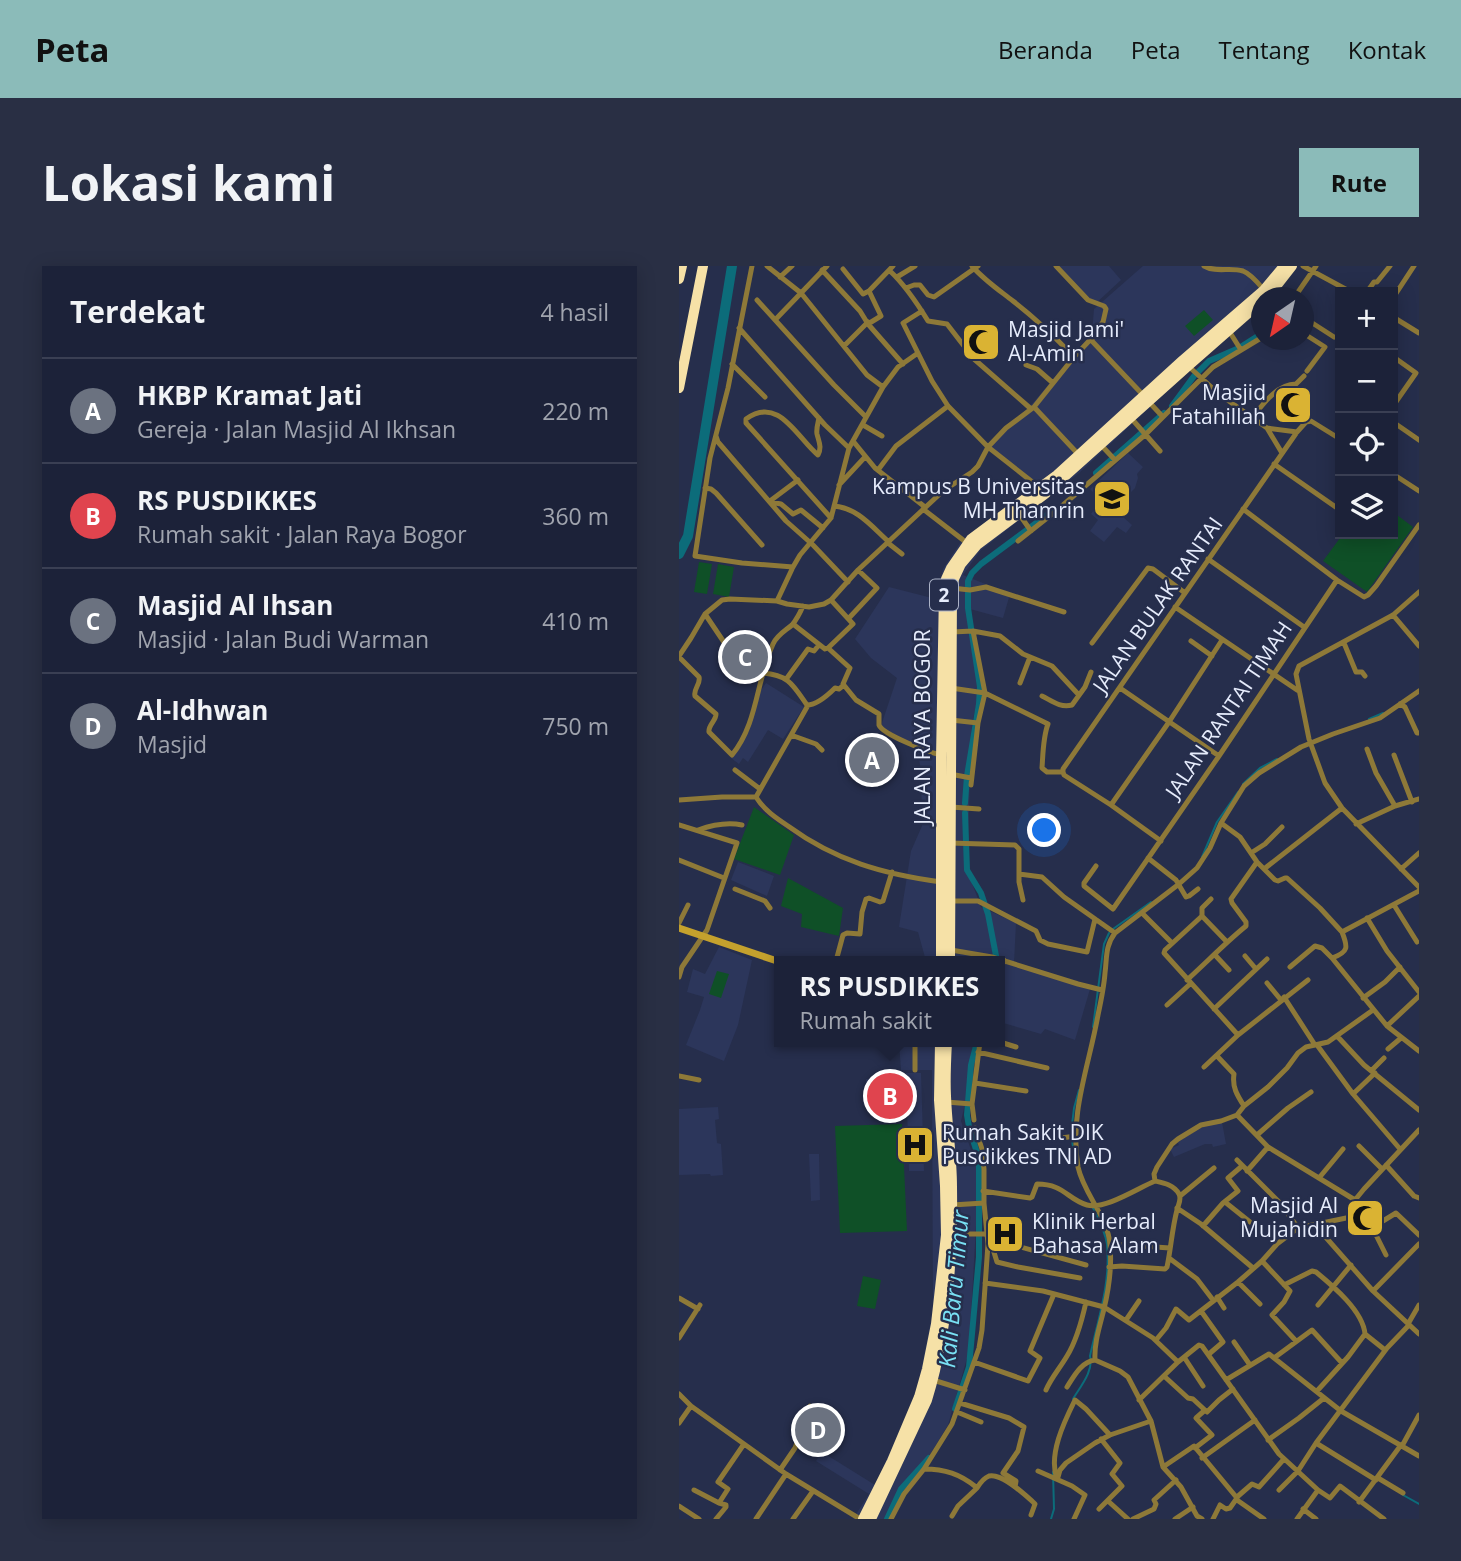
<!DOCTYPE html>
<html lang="id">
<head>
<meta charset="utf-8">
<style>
	:root { --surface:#1c2239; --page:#292f44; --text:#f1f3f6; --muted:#a0a4ae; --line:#3a3f53; --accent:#8bbbb9 }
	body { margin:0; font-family:"Open Sans",sans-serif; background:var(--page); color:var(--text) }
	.controls { position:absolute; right:21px; top:21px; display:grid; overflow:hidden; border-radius:0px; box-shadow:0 4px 18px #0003 }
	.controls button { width:63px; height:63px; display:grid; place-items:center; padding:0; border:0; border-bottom:2px solid var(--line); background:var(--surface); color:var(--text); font:35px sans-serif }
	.compass { position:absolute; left:572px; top:21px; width:63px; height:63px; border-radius:50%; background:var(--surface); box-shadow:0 4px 18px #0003; rotate:214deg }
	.you { position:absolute; left:366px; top:565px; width:24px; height:24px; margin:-18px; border:5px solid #fff; border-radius:50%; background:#1a73e8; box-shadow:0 0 0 10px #1a73e833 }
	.badge { display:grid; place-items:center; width:46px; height:46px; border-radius:50%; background:var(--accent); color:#fff; font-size:23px; font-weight:700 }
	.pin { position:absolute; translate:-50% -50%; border:4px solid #fff; box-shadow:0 2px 7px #0006 }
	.popup { position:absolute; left:95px; top:690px; width:231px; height:91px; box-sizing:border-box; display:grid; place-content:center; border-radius:0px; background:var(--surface); filter:drop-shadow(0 2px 5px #0005); font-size:23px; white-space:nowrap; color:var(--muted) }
	.popup b { font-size:26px; color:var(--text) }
	.popup::after { content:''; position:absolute; left:50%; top:100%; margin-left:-14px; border:14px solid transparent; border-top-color:var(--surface) }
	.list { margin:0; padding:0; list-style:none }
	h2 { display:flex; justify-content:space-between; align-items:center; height:91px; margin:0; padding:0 28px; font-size:30px }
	h2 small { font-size:23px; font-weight:400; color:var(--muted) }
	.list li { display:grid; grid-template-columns:46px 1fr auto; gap:21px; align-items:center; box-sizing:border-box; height:105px; padding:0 28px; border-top:2px solid var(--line) }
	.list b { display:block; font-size:26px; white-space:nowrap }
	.list p { margin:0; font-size:23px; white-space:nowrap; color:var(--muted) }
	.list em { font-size:23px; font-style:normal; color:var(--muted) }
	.icon { flex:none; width:38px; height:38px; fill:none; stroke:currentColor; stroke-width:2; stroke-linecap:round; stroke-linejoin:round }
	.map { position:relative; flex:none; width:740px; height:1253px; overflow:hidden; border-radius:0px }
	header { display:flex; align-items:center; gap:42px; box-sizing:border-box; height:98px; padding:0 35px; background:var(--accent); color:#111 }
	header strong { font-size:33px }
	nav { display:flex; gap:38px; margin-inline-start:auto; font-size:24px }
	.intro { display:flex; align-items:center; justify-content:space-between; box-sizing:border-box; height:168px; padding:0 42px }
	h1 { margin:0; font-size:49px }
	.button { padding:18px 32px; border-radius:0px; background:var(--accent); color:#111; font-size:24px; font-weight:700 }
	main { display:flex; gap:42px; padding:0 42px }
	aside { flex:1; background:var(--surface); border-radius:0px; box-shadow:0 4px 18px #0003 }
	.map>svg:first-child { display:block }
	.built { fill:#2c365b }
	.green { fill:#0f5027 }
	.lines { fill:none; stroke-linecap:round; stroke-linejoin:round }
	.stream { stroke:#0c6c7a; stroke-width:2 }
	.canal { stroke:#0c6c7a; stroke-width:6 }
	.river { stroke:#0c6c7a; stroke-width:10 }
	.street { stroke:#8e7938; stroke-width:5 }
	.secondary { stroke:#c4a12d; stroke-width:7 }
	.highway { stroke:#f6e1a7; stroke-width:10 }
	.labels { text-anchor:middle; stroke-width:5; stroke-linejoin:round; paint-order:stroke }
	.shield { fill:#262e4c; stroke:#acb3c7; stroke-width:2 }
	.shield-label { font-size:19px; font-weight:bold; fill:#e6ecfc }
	.poi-label { font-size:21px; fill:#e6ecfc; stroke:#262e4c; text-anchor:start }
	.street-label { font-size:21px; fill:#e6ecfc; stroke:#262e4c }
	.water-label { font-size:23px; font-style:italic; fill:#79e1f4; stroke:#262e4c }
</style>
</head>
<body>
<header>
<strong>Peta</strong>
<nav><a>Beranda</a><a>Peta</a><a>Tentang</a><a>Kontak</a></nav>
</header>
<div class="intro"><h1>Lokasi kami</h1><a class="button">Rute</a></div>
<main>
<aside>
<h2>Terdekat<small>4 hasil</small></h2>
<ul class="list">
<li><span class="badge" style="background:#6b7280">A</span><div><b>HKBP Kramat Jati</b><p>Gereja · Jalan Masjid Al Ikhsan</p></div><em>220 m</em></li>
<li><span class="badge" style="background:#e0444e">B</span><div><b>RS PUSDIKKES</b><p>Rumah sakit · Jalan Raya Bogor</p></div><em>360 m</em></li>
<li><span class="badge" style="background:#6b7280">C</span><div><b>Masjid Al Ihsan</b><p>Masjid · Jalan Budi Warman</p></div><em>410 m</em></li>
<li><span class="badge" style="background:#6b7280">D</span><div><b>Al-Idhwan</b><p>Masjid</p></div><em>750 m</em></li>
</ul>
</aside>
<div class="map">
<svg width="740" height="1253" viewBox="0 0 740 1253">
	<rect width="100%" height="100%" fill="#262e4c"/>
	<!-- built -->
	<path class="built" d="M380 0H430L442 14 415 39Z
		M464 0H617L582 32 540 77 400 207 301 285 284 309 331 328 324 352 291 343 301 424 293 457 288 604 302 641 337 657 335 697 411 723 396 774 366 763 362 768 321 756V695H247L239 666 220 661 232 585 243 560 242 504 238 482 202 460 218 412 192 392 176 373 210 321 257 333 264 303 283 274 353 221 309 180 353 138 413 67 415 43Z
		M449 187 464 201 458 208 459 212 456 222 435 243 453 259 447 267 438 261 425 276 411 265 419 254 412 248 422 234 411 223Z
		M87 417 125 441 104 473 89 464 69 496 64 492 60 498 52 492 63 475 80 427Z
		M59 596 95 610 88 630 52 614Z
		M40 681 73 694 59 759 45 795 7 779 21 744 25 731 8 726 14 703 26 708Z
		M220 776H301L282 855 300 907 290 1085 269 1159 246 1197 220 1231 209 1253H174L190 1228 137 1195 143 1186 196 1219 237 1130 254 1045 253 804H222Z
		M221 806 222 814H227V807H242L245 905H230L228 844H215V852H205V843L190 844 189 839H184V833H189L188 827 200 826 199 825H192L191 821H187V813L205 812V807Z
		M39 841 40 853 36 854 38 877 42 878 44 909 32 910 31 908 0 909V843Z
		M543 856 547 878 534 881 533 878H526L495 891 491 883 500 879 498 875 524 861Z
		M130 888H140L141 934 132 935Z"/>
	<!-- green -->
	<path class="green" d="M525 44 534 54 515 70 506 60Z
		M714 246 734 261 688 326 644 295 664 268H714Z
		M20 296 33 298 28 328 15 326Z
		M39 298 55 301 50 331 34 328Z
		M75 541 115 569 101 609 55 593Z
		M109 612 164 642 160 670 122 661 123 648 102 640Z
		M38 705 50 708 42 732 30 728Z
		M223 858 228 965 161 967 156 860Z
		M184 1010 202 1014 196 1043 178 1040Z"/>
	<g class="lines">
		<!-- stream -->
		<path class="stream" d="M690 453 704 447
			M564 518 581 502 598 493
			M523 591 538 556 559 526
			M434 663 472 636
			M414 761 425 678 430 667
			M392 867 395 842 400 824
			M393 873 395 891
			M394 1133C401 1121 415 1105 411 1090 419 1053 432 1016 428 978 426 965 420 954 414 942
			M724 1229 740 1238
			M372 1253 375 1243 374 1206"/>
		<!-- canal -->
		<path class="canal" d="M493 140 515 110 530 95 560 82 582 68
			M417 207 485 147
			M286 537 288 510 300 438 301 421 289 342V315L293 307 302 298 372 246
			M286 547 288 604 302 627 309 648 318 695
			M276 1143 290 1101 300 991V893L290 861 288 849 292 799 298 776
			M208 1253 222 1223 250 1192"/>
		<!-- river -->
		<path class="river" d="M0 288 9 270 53 0"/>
		<!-- street -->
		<path class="street" d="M73 0 49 122 31 192 16 290 63 297 114 301
			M88 0 122 27 188 109 204 121
			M293 0C305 14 320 24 334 35 356 52 376 71 395 91
			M525 0C537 7 551 1 564 5 572 8 580 18 585 24
			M624 0 672 26
			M164 3 184 28 190 25 214 0
			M143 4 181 45 189 58 224 98
			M211 5C226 19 238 37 249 55L268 58 295 93 351 142
			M101 11 113 0
			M218 11 236 0
			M227 22 235 19H241L249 29 255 31 299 0
			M688 26 695 16H698L711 0
			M615 32 637 0
			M714 32 735 0
			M78 34 155 119 187 151
			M243 45 224 57 253 115 269 140 309 181 361 222
			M624 51 655 71
			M714 51 740 67
			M96 54 148 0
			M189 58 202 50 190 25
			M60 62 146 159 170 182
			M550 65 562 84
			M624 67 646 81 628 105
			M412 74 465 130
			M165 80 189 56
			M53 98 86 131
			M347 99 358 103 374 117
			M508 99 540 128 588 162 603 187
			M470 136 484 151
			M714 140 737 107 716 92
			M355 141 400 189
			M140 152C139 157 137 163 138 168 140 176 143 181 139 189 118 172 100 129 67 153V157L152 252
			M452 152 481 185
			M573 152C584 138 598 118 617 118L625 110
			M714 156 740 174
			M184 159 203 170
			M588 162 618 166
			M37 170 39 176 107 255 134 279 169 316
			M174 175 196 202 246 241
			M422 179 436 194
			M595 198 661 244
			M199 204 217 180 269 140
			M714 208 740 225
			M160 219 186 191
			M26 222 32 223 37 227 83 279
			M91 235 119 214
			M91 236 102 238 114 248 122 244 144 262
			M155 240C179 242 193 261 210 276
			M244 243 288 277
			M564 243 658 314 685 331 689 329 697 320 740 259
			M340 248 352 265
			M660 253 661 251
			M339 275 377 245 467 168 534 101 582 72
			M209 277 223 288
			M529 293 625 361
			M273 322 291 324 307 321 385 346
			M740 326 714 349 620 400 617 408 630 473 646 517 663 542 740 621
			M98 335 114 301 121 289 152 252 170 182 204 121 219 101 239 87
			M496 341 618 424
			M26 348 63 403 67 405C73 406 78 406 84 407 110 409 114 419 128 439
			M714 349 740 380
			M170 352 198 322 179 304
			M114 358 146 383 149 382 171 402 164 418 177 434 200 448C200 449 200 458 200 459 204 469 252 487 262 489
			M273 366 294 365
			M512 375 533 390
			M413 377 469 302 474 303 506 327
			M665 377 677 406H683L686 410
			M149 382 174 358 152 334
			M0 390 12 372 26 348 43 334 51 333 98 335 108 338 130 341 145 338 152 334 179 304 264 225 293 206 299 200 309 181 327 162 355 141 395 91 410 75 412 74 424 56 427 43 425 40 409 34 377 0
			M0 391 20 411C22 418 14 423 16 430L37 448C37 455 29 459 30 466L53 489C79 457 77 415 94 378 98 369 106 365 113 359 118 353 121 347 124 340
			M108 412 129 383 135 385 140 379
			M341 417 351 391
			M272 422 306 427 367 457 369 458C364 471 364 488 363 502L368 506H384
			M441 422 540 490
			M363 430C373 435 381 442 393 439L406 421 412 406
			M721 438 726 441 738 467H740
			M128 439C138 439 149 429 156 422L160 423 165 419
			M272 454 299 457
			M112 469 137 478 143 484
			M688 483 697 507 716 540
			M715 489 733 536
			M56 504 81 523
			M271 508 292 512
			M292 519 299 457 306 427 294 365 321 370 344 388 373 400 399 428
			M77 531C85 544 97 552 109 560 157 595 204 608 262 616
			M77 531 128 441V439
			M0 534 43 531H77
			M432 539 490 456 543 374
			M272 541 300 543
			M542 557 561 571 578 596 596 614 599 615 606 612H608L641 642 663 666
			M677 558 716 540 740 533
			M0 559 58 577 28 664 3 701 0 711
			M19 564C33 559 48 556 63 559
			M482 575 432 539 385 509 384 506V503L618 166 627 156 632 155 661 173
			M271 577 336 579 340 583V616L344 634
			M572 587 586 578 603 561
			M469 592 497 614 507 631 510 630 519 623
			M0 594 45 612
			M417 600 405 617V620L434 643 540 490 658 314
			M585 603 663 542
			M722 603 740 587
			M340 608 363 611 385 631 436 667
			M56 623 86 635 91 642
			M740 625 663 666C669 681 670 686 653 692L708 760 740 785
			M272 635H299L357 665 361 674 369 678 408 686 416 653
			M715 639 738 676
			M463 647 493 677
			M523 650V642L532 633
			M688 652 708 685 740 726
			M0 657 9 639
			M548 676 523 650 486 684 485 687 559 769
			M272 684 313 691 399 718 423 724
			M536 689 550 704
			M566 690 577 703
			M157 695 164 669 168 667 181 668 183 646 187 633 190 632 201 636 204 635 213 606
			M611 701 636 680 643 682 653 692
			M321 706 325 694
			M508 714C528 696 546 677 567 660V656L553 637 552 633 578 596
			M588 717 602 734
			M605 731 636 779
			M684 732 706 716 721 701
			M488 739 511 718
			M535 743 588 693
			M708 760 740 730
			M658 770 685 799 740 844
			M321 776 337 781
			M638 779 674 828 721 883
			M709 783 722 772
			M299 786 368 802
			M538 790 555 808C553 821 558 829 565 840
			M525 801 559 769 629 714
			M236 804V776
			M693 804 705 792
			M0 810 20 814
			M296 817 347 825
			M674 828 696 807
			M267 836 293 838
			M558 849 589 881 676 934
			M295 854 293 838 301 776
			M740 864 685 923 676 934 699 958 717 947 740 969
			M578 869 609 842 632 826
			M382 872 397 870
			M680 880 703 903
			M558 894 602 938 619 962
			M707 899 735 930 740 932
			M568 905 589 881
			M640 912 664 883
			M476 915 475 908 478 901 493 878 499 873 522 859 542 855 558 849 565 840 589 821 608 802 619 787 627 781 649 776 694 744
			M304 925 351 932 353 931 358 918C385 918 388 933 408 939 426 944 459 922 476 915
			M501 930 535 902
			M546 936 571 956
			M273 939 305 937
			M498 942 522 958 574 1002
			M699 958 695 965 707 989
			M636 959 694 1025 740 1068
			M524 960 544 937 559 925 549 912 563 900
			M273 968H306L316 974 407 999
			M316 974 314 983 318 996 339 1001 401 1012
			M431 978 491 982
			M490 992 518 1013 534 1034
			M583 995 611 1025 605 1036 593 1049 617 1075
			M430 1001 443 1000 486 1003 488 1001C492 982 493 963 498 944 499 939 503 934 500 928 495 919 485 917 476 915
			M559 1016 581 1038
			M306 1017 364 1025 425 1041 474 1072 499 1096
			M605 1019 633 1005 637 1006C654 1020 684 1045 686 1068L669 1091 638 1125
			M694 1025 740 978
			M538 1031 545 1042
			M0 1032 19 1043
			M639 1039 672 999
			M522 1045 544 1076 530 1088
			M447 1054 460 1035
			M729 1058 740 1039
			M686 1068 706 1084
			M0 1072 21 1039
			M477 1074 487 1062 497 1043 510 1054 559 1016 583 995 598 978 619 962 672 951 682 940
			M555 1076 571 1099
			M505 1091 524 1120
			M595 1092 633 1064 663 1097
			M416 1094C415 1076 421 1060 425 1043 430 1022 433 1000 431 979 429 950 405 929 399 901 390 848 410 800 419 749 422 735 425 721 426 707 428 692 426 680 436 667L500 618 518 602 531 582 542 557 557 533 565 520 580 507 622 481 654 468 701 452 740 425
			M295 1096 349 1115 361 1092 351 1085 375 1028
			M485 1110 509 1132 514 1133 528 1146 540 1134 554 1123
			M254 1114 286 1124
			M547 1114 590 1088 662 1145 740 1190
			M388 1121C395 1110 402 1096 416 1094L441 1105 449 1111 472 1155 484 1201 502 1221 518 1250 523 1253
			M367 1124C372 1112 381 1102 388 1090 398 1074 403 1054 407 1036
			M0 1128 12 1140 107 1208 181 1253
			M460 1134 499 1096 520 1079 523 1080 600 1188 639 1224 651 1232 661 1220 705 1253
			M281 1137 330 1152 345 1161 339 1185 324 1207 337 1215 336 1221
			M278 1146 302 1156
			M0 1157 12 1140
			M589 1174 620 1152 645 1132
			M637 1177 697 1214
			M723 1180 740 1149
			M516 1182 533 1169 517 1152 525 1145
			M523 1192 576 1154
			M484 1201 515 1180 558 1232 551 1242 547 1243 541 1239 534 1253
			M245 1203C266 1203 281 1208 297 1221V1223L279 1240 273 1250
			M101 1204 116 1182 131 1140
			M359 1205 393 1220 406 1229 395 1253
			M379 1211 381 1204 387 1197 416 1177 431 1169 472 1155
			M699 1212 724 1227
			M378 1213C369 1189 385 1156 396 1134L407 1143 431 1169
			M298 1222C301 1217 305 1212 310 1210 323 1207 345 1228 354 1236L356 1238 352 1249
			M15 1224 40 1237 47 1239V1241L37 1253
			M600 1224 619 1205 637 1177 708 1082 730 1059
			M558 1231 573 1218 580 1221 605 1193
			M558 1234 585 1253
			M429 1235 449 1253
			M680 1236 722 1179
			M40 1237 49 1223 39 1216 65 1178
			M0 1240 20 1253
			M420 1243 443 1220 433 1208 441 1197 422 1173
			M624 1243 637 1253
			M77 1253 107 1208
			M114 1253 134 1225
			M212 1253 225 1228 245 1203 273 1158 300 1082 303 1064 309 978 305 937V903L303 883 296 862
			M454 1253 475 1243 477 1238 475 1234 497 1214
			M496 1253 514 1241
			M618 1253 639 1224"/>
		<!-- secondary -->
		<path class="secondary" d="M0 662 101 696"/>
		<!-- highway -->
		<path class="highway" d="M0 13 3 0
			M588 32 613 0
			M0 122 24 0
			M262 695V492L265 324 267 313 272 302 292 273 378 209 504 94 585 24 605 0
			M271 695 273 326 275 313 282 298 298 279 366 228 509 100 582 36
			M184 1253 213 1195 240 1131 248 1103 257 1058 267 969 266 920 260 834 261 776
			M192 1253 248 1134C269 1066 274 991 273 921 273 890 268 860 267 830 266 812 267 794 268 776"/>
	</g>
	<!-- icons -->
	<defs>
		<symbol id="mosque-square" viewBox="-11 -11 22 22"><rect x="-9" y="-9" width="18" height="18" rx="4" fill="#dab333" stroke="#262e4c"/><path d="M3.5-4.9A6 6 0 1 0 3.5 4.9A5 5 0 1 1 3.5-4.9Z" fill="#111"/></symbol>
		<symbol id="university-square" viewBox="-11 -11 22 22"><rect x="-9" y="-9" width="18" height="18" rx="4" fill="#dab333" stroke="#262e4c"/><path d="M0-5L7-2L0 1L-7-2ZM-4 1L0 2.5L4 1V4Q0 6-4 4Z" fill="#111"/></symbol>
		<symbol id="hospital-square" viewBox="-11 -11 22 22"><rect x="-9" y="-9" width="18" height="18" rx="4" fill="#dab333" stroke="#262e4c"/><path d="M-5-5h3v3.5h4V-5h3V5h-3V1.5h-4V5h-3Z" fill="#111"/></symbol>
	</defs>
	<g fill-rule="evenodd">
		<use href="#mosque-square" x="280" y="54" width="44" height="44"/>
		<use href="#mosque-square" x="592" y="117" width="44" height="44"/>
		<use href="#university-square" x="411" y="211" width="44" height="44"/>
		<use href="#hospital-square" x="214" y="857" width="44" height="44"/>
		<use href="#mosque-square" x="664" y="930" width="44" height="44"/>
		<use href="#hospital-square" x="304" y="946" width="44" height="44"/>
	</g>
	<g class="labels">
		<!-- shield labels -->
		<rect class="shield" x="251" y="313.5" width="28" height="31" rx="5"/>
		<g class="shield-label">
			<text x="265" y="336">2</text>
		</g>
		<!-- poi labels -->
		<g class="poi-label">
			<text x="329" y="71">Masjid Jami'<tspan x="329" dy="24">Al-Amin</tspan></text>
			<text x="587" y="134" text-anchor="end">Masjid<tspan x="587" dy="24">Fatahillah</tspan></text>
			<text x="406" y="228" text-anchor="end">Kampus B Universitas<tspan x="406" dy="24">MH Thamrin</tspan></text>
			<text x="263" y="874">Rumah Sakit DIK<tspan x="263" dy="24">Pusdikkes TNI AD</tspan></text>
			<text x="659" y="947" text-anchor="end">Masjid Al<tspan x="659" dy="24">Mujahidin</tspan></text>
			<text x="353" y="963">Klinik Herbal<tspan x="353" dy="24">Bahasa Alam</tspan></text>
		</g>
		<!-- street labels -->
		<g class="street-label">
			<text transform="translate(479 339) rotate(-55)" y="7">JALAN BULAK RANTAI</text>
			<text transform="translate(550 444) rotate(-56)" y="7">JALAN RANTAI TIMAH</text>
			<text transform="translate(244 461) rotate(-90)" y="7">JALAN RAYA BOGOR</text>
		</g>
		<!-- water labels -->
		<g class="water-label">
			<text transform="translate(275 1023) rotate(-85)" y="8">Kali Baru Timur</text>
		</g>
	</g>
</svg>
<div class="controls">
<button>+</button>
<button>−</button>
<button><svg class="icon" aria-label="locate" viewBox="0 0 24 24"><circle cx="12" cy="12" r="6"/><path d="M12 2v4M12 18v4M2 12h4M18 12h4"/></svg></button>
<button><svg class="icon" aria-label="layers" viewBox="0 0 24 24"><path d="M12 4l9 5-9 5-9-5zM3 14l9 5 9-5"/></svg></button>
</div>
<svg class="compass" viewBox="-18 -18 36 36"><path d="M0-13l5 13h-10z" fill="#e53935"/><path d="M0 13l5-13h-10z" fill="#a0a4ae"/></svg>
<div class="you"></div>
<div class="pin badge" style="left:193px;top:494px;background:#6b7280">A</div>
<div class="pin badge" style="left:211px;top:830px;background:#e0444e">B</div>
<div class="popup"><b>RS PUSDIKKES</b>Rumah sakit</div>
<div class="pin badge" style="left:66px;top:391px;background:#6b7280">C</div>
<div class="pin badge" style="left:139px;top:1164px;background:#6b7280">D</div>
</div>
</main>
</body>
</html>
